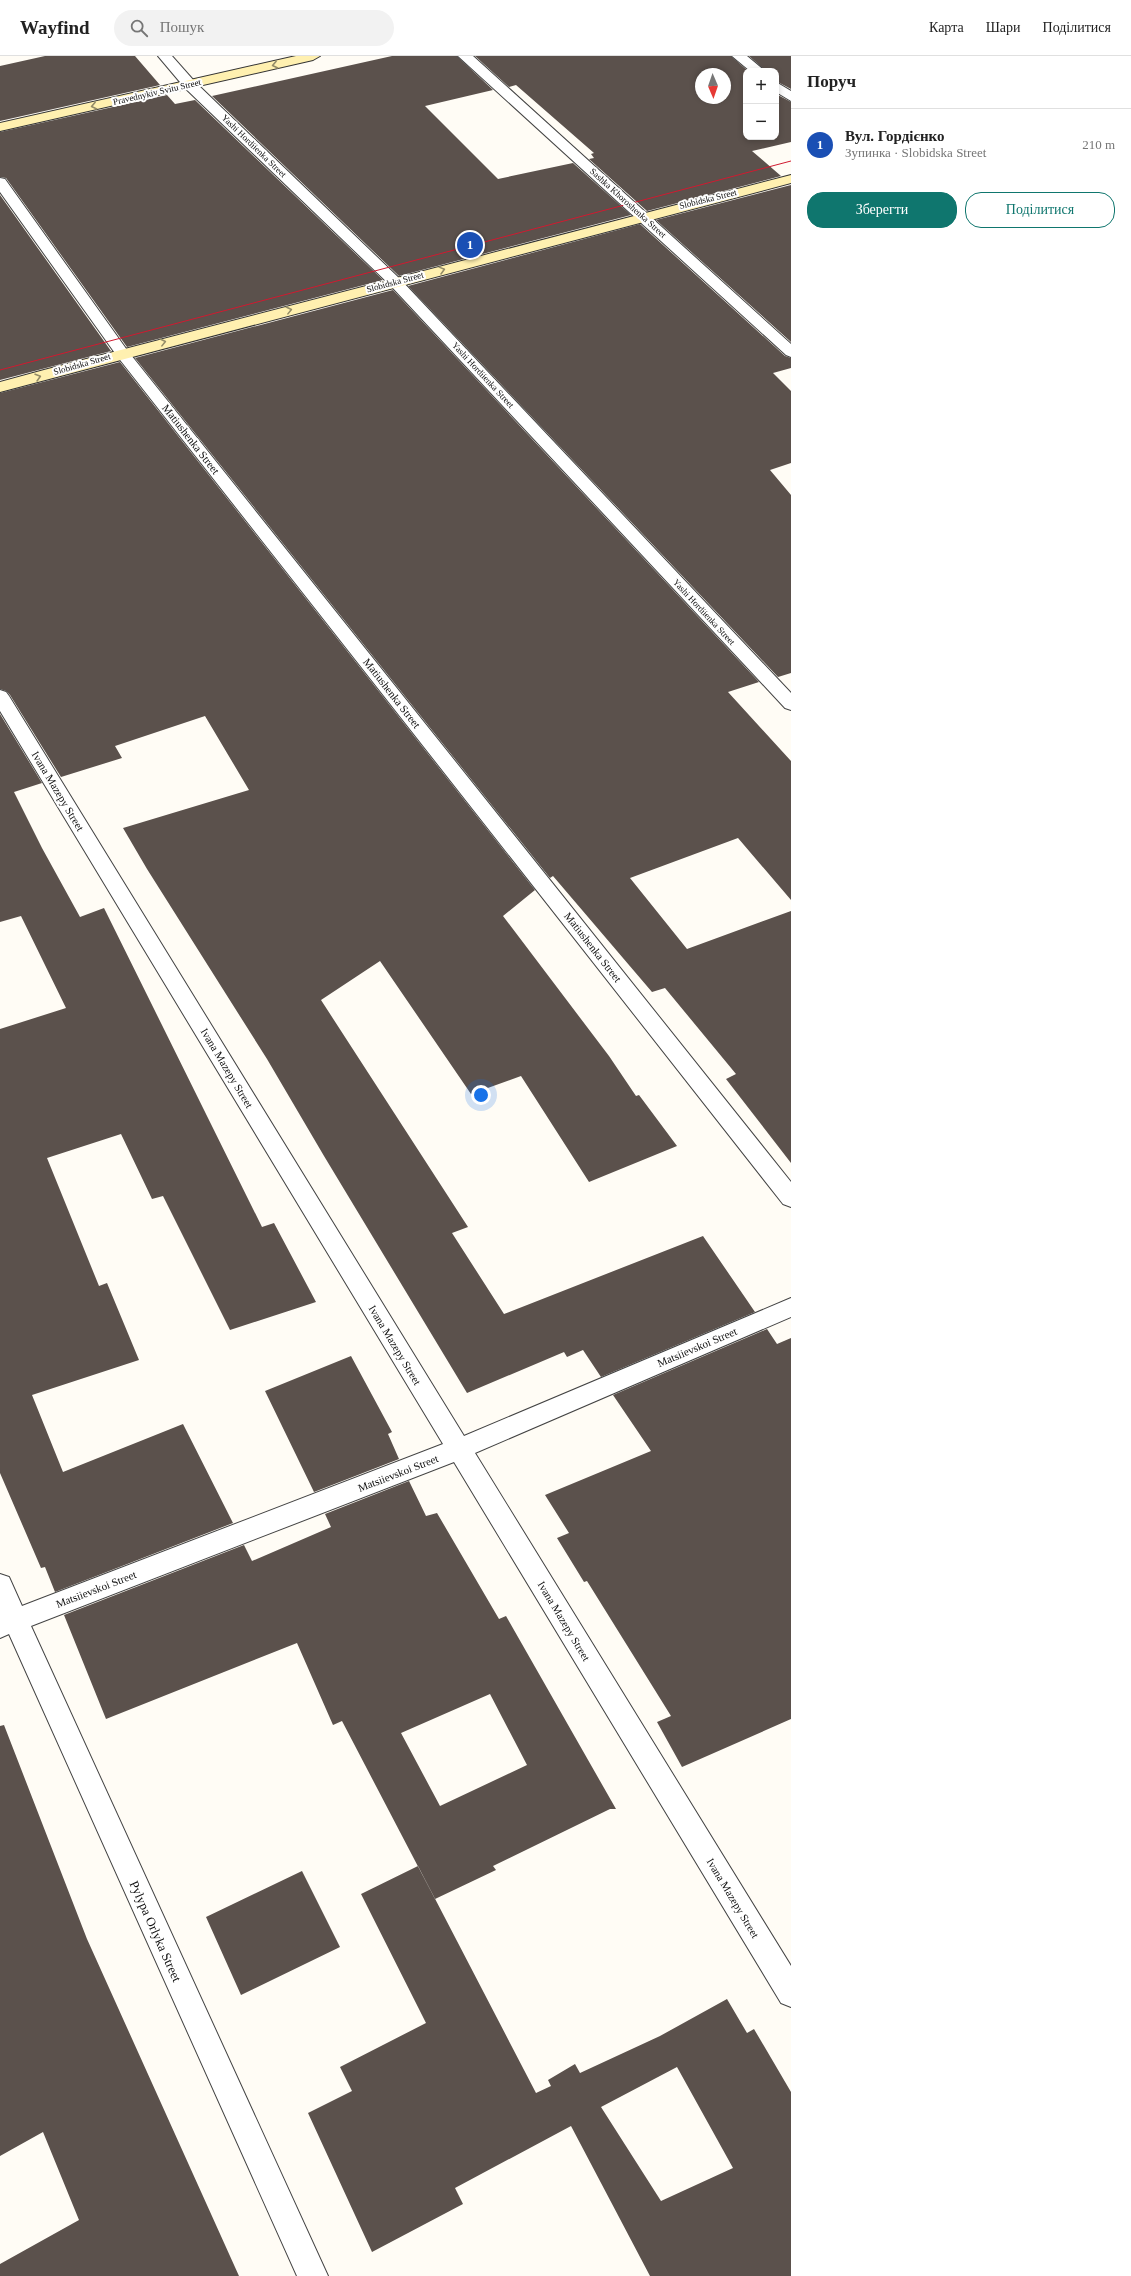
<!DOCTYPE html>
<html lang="uk">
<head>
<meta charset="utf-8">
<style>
	:root { --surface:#fff; --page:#f2f2f2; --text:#222; --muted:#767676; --line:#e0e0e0; --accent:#0f766e }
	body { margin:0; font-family:"Times New Roman",serif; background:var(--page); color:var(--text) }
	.controls { position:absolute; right:12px; top:12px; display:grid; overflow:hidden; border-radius:8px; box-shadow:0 2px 6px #0003 }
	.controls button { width:36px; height:36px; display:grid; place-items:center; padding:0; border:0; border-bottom:1px solid var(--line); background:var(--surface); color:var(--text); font:20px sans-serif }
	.compass { position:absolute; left:695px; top:12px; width:36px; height:36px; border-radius:50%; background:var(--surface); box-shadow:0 2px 6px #0003; rotate:178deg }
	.you { position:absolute; left:481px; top:1039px; width:14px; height:14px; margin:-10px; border:3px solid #fff; border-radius:50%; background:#1a73e8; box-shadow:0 0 0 6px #1a73e833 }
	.badge { display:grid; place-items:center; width:26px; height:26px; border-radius:50%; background:var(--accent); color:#fff; font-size:13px; font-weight:700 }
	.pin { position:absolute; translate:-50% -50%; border:2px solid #fff; box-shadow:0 1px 4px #0006 }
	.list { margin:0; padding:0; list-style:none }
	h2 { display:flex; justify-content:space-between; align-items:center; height:52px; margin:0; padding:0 16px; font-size:17px }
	h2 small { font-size:13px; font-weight:400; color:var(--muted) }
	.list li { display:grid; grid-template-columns:26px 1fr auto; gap:12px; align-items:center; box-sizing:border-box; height:72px; padding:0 16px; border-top:1px solid var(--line) }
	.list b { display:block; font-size:15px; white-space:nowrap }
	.list p { margin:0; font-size:13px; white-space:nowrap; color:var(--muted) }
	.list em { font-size:13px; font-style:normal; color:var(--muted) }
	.actions { display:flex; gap:8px; padding:12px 16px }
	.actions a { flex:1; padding:9px 0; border:1px solid var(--accent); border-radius:16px; text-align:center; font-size:14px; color:var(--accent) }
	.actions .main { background:var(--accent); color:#fff }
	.icon { flex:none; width:22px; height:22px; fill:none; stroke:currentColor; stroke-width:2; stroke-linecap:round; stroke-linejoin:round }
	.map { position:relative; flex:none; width:791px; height:2220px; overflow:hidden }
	header { display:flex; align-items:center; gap:24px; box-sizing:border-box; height:56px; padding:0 20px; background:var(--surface); border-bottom:1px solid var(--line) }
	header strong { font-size:19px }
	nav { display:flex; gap:22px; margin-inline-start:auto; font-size:14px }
	.search { width:280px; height:36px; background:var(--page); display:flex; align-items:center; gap:10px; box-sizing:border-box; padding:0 14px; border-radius:22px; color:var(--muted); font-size:15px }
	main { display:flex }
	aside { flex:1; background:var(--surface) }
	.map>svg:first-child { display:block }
	.building { fill:#5b514c; fill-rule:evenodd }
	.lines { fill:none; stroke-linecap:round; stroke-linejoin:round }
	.street-casing { stroke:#444; stroke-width:2 }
	.secondary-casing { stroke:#333; stroke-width:2 }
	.street { fill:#fff; fill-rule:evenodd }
	.secondary { fill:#fff0b0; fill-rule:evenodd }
	.tram { stroke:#d01a30; stroke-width:1 }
	.oneway { stroke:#948c68 }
	.labels { text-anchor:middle; stroke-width:4; stroke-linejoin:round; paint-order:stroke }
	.far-street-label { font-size:9px; fill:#111; stroke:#fff }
	.street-label { font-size:11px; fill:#111; stroke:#fff }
	.near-street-label { font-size:13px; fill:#111; stroke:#fff }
</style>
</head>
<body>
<header>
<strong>Wayfind</strong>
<div class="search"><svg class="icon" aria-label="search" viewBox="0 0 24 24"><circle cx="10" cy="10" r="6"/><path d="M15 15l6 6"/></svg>Пошук</div>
<nav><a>Карта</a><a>Шари</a><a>Поділитися</a></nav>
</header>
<main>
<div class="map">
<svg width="791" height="2220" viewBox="0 0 791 2220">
	<rect width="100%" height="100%" fill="#fffcf5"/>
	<!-- building -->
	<path class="building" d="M45 0H135L160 29 0 65V10Z
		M392 0H457L493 34 425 50 498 123 573 107 631 159 399 220 212 40Z
		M475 0H731L748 15H746V81H776V38L791 46V86L752 95 781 120 647 155 589 103 594 102 591 98 594 97 516 29 509 31ZM701 18H725V42H701Z
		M749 0H791V33L776 25V15H766Z
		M167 39 175 48 195 44 383 224 127 291 6 122 0 121V76Z
		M791 129V286L656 164Z
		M0 139 111 295 0 324Z
		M640 168 785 300 791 302V312L773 317 791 335V407L770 414 791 439V617L778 621 408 230Z
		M393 234 759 626 728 636 791 705V844L738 782 630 822 687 893 791 855V1107L726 1023 736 1018 665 932 652 936 553 820 550 822 135 302Z
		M120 306 535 834 503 860 609 1000 636 1040 639 1039 677 1090 589 1126 521 1020 471 1038 380 905 321 944 468 1171 452 1177 504 1258 703 1180 755 1256 601 1321 583 1294 567 1301 564 1296 467 1337 324 1100 267 1003 147 813 123 772 249 734 205 660 115 690 122 702 61 721 10 639 6 635 0 633V337Z
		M0 658 42 727 14 736 42 792 80 861 104 852 262 1171 274 1167 316 1246 230 1274 163 1140 152 1143 121 1078 47 1102 99 1230 107 1227 139 1304 32 1339 63 1416 183 1368 233 1467 55 1536 45 1511 41 1512 0 1417V973L66 952 21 860 0 866Z
		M767 1273 777 1288 791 1282V1663L682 1711 657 1666 671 1660 587 1525 584 1526 557 1482 569 1477 545 1439 651 1395 613 1339Z
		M351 1300 392 1376 388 1378 399 1403 314 1436 265 1335Z
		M409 1425 426 1460 437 1457 499 1563 506 1560 616 1753H610L493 1810 496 1814 435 1843 342 1665 333 1669 297 1587 106 1663 64 1559 244 1489 252 1505 331 1471 325 1458ZM490 1638 527 1709 440 1750 401 1677Z
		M4 1669 87 1883 239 2220H0V2208L79 2164 43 2076 0 2100V1670Z
		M418 1810 536 2037 551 2030 548 2024 575 2008 580 2017 660 1980 727 1943 747 1977 754 1973 791 2036V2220H650L571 2070 455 2132 463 2148 372 2196 308 2057 352 2035 340 2011 426 1967 361 1838ZM677 2011 733 2112 661 2145 601 2051Z
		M302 1815 340 1891 241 1939 206 1861Z"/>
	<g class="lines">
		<defs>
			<path id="street" d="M158 0H172L195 26 401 224 791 637V654L785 652 391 230 185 32Z
				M458 0H473L791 288V301L786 299Z
				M732 0H747L765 15H750Z
				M776 26 791 35V45L776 36Z
				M0 122 5 123 127 294 791 1126V1151L783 1148 117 300 0 136Z
				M0 634 6 636 9 640 464 1380 791 1242V1261L475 1397 791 1910V1951L781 1947 454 1406 31 1570 328 2220H297L9 1578 0 1582V1518L9 1521 22 1550 443 1388 0 655Z"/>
			<path id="secondary" d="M296 0H320L313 4 0 75V67Z
				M791 119V127L0 336V326L44 314Z"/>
		</defs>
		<!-- street casing -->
		<use href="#street" class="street-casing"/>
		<!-- secondary casing -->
		<use href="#secondary" class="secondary-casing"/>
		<!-- street -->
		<use href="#street" class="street"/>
		<!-- secondary -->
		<use href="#secondary" class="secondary"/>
		<!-- tram -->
		<path class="tram" d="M0 314 791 105"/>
	</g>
	<!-- one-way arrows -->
	<defs><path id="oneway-chevron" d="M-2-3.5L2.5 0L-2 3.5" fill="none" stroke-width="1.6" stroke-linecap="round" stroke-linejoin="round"/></defs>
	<g class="oneway">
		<use href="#oneway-chevron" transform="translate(275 9) rotate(167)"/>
		<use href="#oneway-chevron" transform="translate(94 50) rotate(167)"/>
		<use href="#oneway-chevron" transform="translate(442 214) rotate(-15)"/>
		<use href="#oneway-chevron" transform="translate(289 254) rotate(-14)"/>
		<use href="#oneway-chevron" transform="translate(163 286) rotate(-14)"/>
		<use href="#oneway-chevron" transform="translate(38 321) rotate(-16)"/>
	</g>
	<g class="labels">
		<!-- far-street labels -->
		<g class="far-street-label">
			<text transform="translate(157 36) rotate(-13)" y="3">Pravednykiv Svitu Street</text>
			<text transform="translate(254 90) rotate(44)" y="3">Yashi Hordiienka Street</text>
			<text transform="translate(708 143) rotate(-14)" y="3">Slobidska Street</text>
			<text transform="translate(628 147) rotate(42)" y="3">Sashka Khoroshenka Street</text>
			<text transform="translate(395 226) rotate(-15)" y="3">Slobidska Street</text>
			<text transform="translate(82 308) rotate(-16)" y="3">Slobidska Street</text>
			<text transform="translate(483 319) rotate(47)" y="3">Yashi Hordiienka Street</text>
			<text transform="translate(704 556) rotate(47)" y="3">Yashi Hordiienka Street</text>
		</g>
		<!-- street labels -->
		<g class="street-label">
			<text transform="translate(191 383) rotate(52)" y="4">Matiushenka Street</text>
			<text transform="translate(392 637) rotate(52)" y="4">Matiushenka Street</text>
			<text transform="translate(58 735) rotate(59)" y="4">Ivana Mazepy Street</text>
			<text transform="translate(593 891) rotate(52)" y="4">Matiushenka Street</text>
			<text transform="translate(227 1012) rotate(59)" y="4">Ivana Mazepy Street</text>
			<text transform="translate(395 1289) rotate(59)" y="4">Ivana Mazepy Street</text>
			<text transform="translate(697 1291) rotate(-23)" y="4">Matsiievskoi Street</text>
			<text transform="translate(398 1417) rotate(-21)" y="4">Matsiievskoi Street</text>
			<text transform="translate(96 1533) rotate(-21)" y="4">Matsiievskoi Street</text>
			<text transform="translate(564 1565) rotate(59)" y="4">Ivana Mazepy Street</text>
			<text transform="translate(733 1842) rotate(59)" y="4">Ivana Mazepy Street</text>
		</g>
		<!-- near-street labels -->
		<g class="near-street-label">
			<text transform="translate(156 1875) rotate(66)" y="5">Pylypa Orlyka Street</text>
		</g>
	</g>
</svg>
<div class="controls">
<button>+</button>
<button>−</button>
</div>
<svg class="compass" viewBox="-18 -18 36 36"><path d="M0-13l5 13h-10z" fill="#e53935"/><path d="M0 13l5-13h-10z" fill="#767676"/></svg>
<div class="you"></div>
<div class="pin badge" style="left:470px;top:189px;background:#1a4fb4">1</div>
</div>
<aside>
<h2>Поруч<small></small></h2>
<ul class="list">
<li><span class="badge" style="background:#1a4fb4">1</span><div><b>Вул. Гордієнко</b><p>Зупинка · Slobidska Street</p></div><em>210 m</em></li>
</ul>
<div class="actions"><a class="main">Зберегти</a><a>Поділитися</a></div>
</aside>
</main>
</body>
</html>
